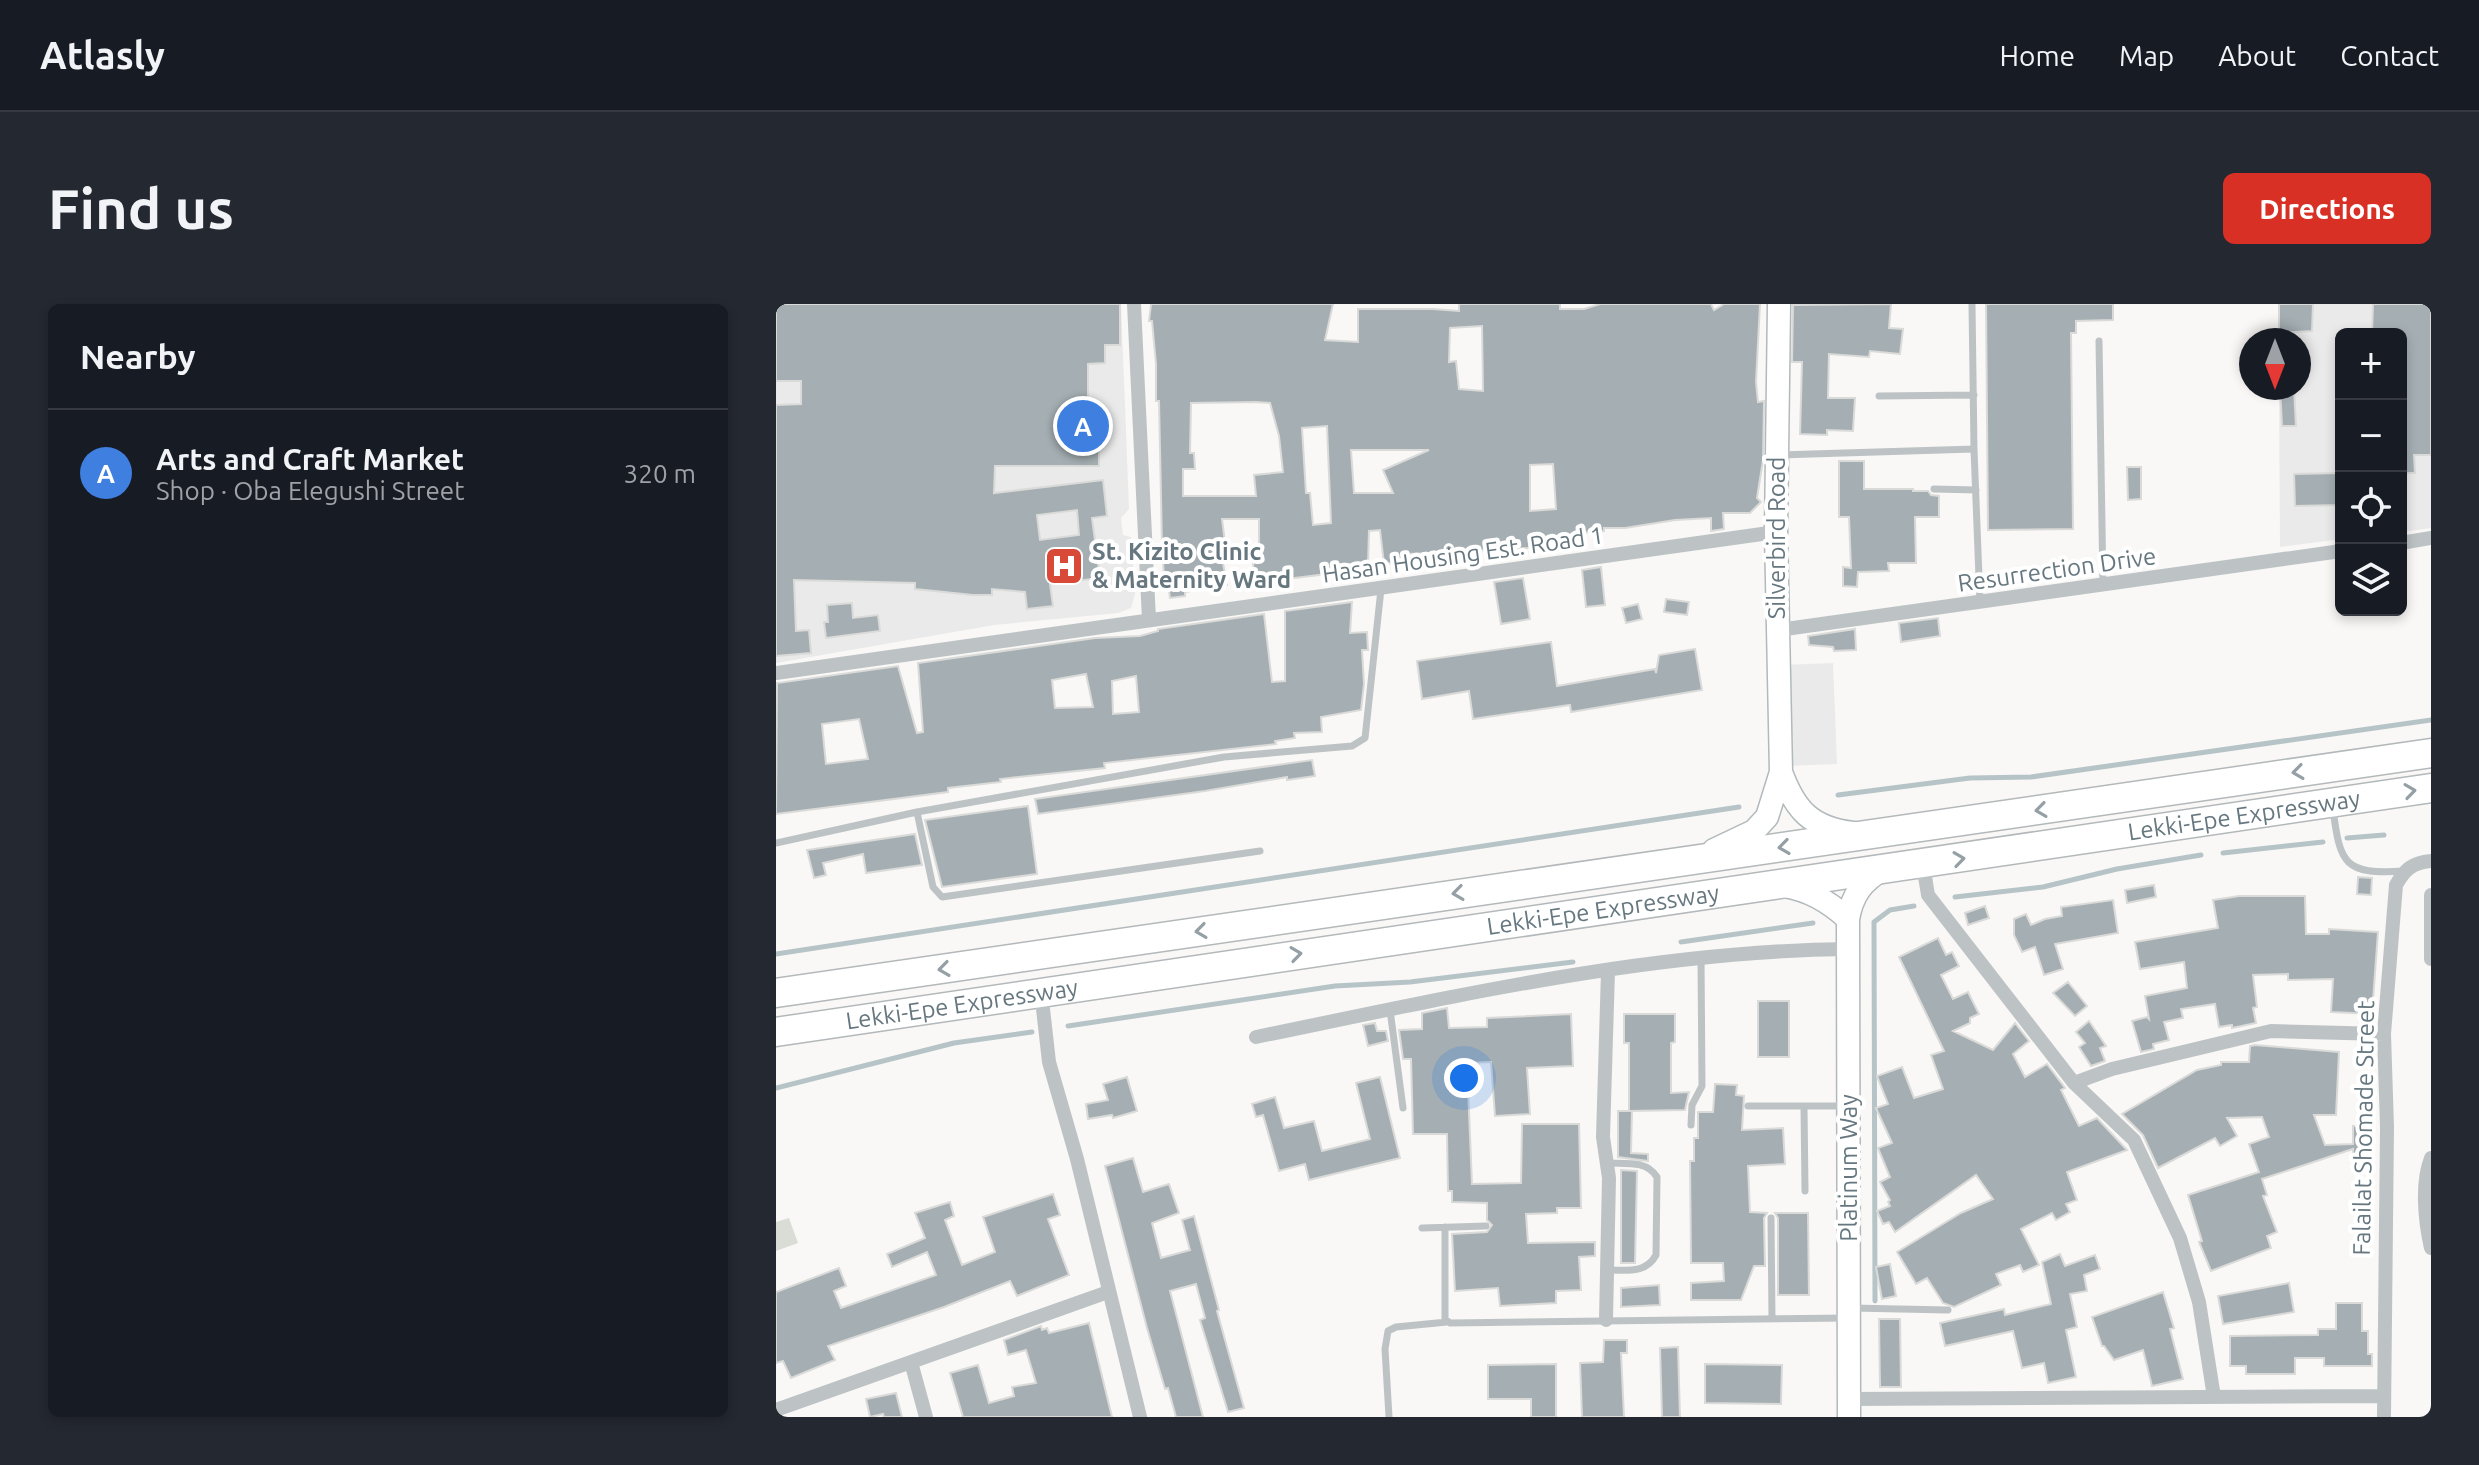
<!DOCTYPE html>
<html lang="en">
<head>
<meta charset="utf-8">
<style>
	:root { --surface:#171b24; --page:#242831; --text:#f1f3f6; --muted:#9ea1a6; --line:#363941; --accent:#d93025 }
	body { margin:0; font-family:Ubuntu,sans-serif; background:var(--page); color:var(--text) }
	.controls { position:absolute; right:24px; top:24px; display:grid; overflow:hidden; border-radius:12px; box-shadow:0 4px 12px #0003 }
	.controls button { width:72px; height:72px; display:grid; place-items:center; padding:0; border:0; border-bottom:2px solid var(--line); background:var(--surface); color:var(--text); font:40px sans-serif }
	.compass { position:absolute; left:1463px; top:24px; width:72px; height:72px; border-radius:50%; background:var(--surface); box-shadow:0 4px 12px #0003; rotate:180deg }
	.you { position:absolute; left:688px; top:774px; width:28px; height:28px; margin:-20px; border:6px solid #fff; border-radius:50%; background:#1a73e8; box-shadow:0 0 0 12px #1a73e833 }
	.badge { display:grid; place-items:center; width:52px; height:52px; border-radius:50%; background:var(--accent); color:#fff; font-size:26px; font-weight:700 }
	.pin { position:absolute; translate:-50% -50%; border:4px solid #fff; box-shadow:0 2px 8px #0006 }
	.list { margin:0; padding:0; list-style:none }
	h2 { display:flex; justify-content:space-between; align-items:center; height:104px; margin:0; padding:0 32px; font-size:34px }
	h2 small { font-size:26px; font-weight:400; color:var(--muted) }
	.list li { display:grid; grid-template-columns:52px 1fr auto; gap:24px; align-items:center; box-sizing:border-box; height:128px; padding:0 32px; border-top:2px solid var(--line) }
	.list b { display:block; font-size:30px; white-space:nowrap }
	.list p { margin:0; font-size:26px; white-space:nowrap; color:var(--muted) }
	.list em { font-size:26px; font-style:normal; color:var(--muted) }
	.icon { flex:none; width:44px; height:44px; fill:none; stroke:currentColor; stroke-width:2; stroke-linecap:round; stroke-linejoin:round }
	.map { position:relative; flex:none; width:1655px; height:1113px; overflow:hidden; border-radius:12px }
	header { display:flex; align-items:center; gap:48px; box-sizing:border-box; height:112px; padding:0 40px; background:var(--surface); border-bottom:2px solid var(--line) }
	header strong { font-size:38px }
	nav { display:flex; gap:44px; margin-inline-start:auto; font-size:28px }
	.intro { display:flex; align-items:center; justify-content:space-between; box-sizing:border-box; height:192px; padding:0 48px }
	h1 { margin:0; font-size:56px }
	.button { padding:20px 36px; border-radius:12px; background:var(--accent); color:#fff; font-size:28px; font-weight:700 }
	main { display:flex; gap:48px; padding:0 48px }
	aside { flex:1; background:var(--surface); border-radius:12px; box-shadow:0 4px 12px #0003 }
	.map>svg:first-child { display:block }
	.built { fill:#e9eae9 }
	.green { fill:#d9ddd6 }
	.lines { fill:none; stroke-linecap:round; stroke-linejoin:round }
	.stream { stroke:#b7c4c7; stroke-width:5 }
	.building { fill:#a5afb3; stroke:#dadad8; stroke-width:2; fill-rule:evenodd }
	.secondary-casing { stroke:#b2b9bc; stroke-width:25 }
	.highway-casing { stroke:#b3b8ba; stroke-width:31 }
	.lane { stroke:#bdc3c5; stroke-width:7 }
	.street { stroke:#bdc3c5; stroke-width:14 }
	.secondary { stroke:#fff; stroke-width:22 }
	.highway { stroke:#fff; stroke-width:28 }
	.oneway { stroke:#94a0a5 }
	.labels { text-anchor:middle; stroke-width:8; stroke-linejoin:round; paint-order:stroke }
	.street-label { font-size:24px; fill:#66777f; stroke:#fff }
	.poi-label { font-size:24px; font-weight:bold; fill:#66777f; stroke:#fff; text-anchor:start }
</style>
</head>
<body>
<header>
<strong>Atlasly</strong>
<nav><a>Home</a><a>Map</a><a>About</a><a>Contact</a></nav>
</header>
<div class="intro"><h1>Find us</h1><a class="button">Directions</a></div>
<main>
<aside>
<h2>Nearby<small></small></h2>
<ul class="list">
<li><span class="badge" style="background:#3f7fe0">A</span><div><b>Arts and Craft Market</b><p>Shop · Oba Elegushi Street</p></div><em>320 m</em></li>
</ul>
</aside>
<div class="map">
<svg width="1655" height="1113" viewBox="0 0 1655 1113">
	<rect width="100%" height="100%" fill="#f9f8f6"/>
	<!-- built -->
	<path class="built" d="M0 0H345L353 205 345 214 347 231 355 233 359 290 355 304 342 309 218 321 0 359Z
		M1502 0H1655V224L1625 228V30H1565V235L1504 243 1503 84H1523V36H1503Z
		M1057 359 1061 460 1011 462 1006 361Z"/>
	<!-- green -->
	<path class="green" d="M13 914 22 939 0 947V918Z"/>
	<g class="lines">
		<!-- stream -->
		<path class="stream" d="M1062 491 1194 474 1255 473 1655 416
			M1571 534 1608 531
			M1447 549 1547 538
			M1179 593 1267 583 1341 565 1425 551
			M905 638 1037 619
			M0 650 963 503
			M292 722 559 682 634 678 797 658
			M0 784 178 739 256 728
			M1099 997 1098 618 1114 606 1138 602"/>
	</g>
	<!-- building -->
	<path class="building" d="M0 0H344V41H329V59L312 60V101L325 100V118L323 119V162H219L218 189 327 176 331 212 316 214 324 274 274 280 277 302 251 305 249 288 216 285V291H197L139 285V279L18 276 20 327 33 326 35 349 0 352V101L25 100V77H0ZM301 206 303 231 264 236 261 211Z
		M375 0H557L549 36 582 38V5H657L683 7V0H784V5H808L824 0H935L938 6 948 0H984L980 78 982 98 988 97 987 156 981 194 985 198 974 209H947L948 225 935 227V214L899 216 849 224H828V227L795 230V232L770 234V243L634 250V256L608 260 604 226 593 227 592 260H559V269L478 279 477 257 447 259 451 281 409 288V292L394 294 391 273H388L386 242 383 97H380V60L376 17H373ZM706 22 707 87 683 85 680 57 673 58 674 24ZM480 98 494 99 503 132 507 168 478 171 480 192H407V165H419L418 149H414L415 99ZM551 122 555 219 537 221 534 189H530L526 124ZM575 146H653L607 166 617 189H578ZM777 160 780 205 754 207V161ZM446 215H483V244L450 246Z
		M1115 0 1113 24 1127 25 1124 50 1094 47 1093 53 1053 50 1052 94H1079L1077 127 1051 126V131L1024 130 1026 58H1016L1017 1Z
		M1210 0H1337V16L1300 17V29H1295L1297 225 1212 226Z
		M1503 0H1537L1536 27 1503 29Z
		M1597 0H1655V151H1638L1639 169H1625V30H1596Z
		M1504 84H1518L1520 122H1506Z
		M1063 157H1088V185H1137V187H1152L1155 191 1163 192V213H1139L1140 259H1112L1113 267 1082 268 1081 283 1067 282V263L1075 264 1073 213H1063Z
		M1351 163H1365V195L1352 196Z
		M1565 169V201L1519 202 1518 170Z
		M825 263 829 301 810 303 806 266Z
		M747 274 754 315 725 320 718 278Z
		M890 295 913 298 911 311 888 308Z
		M576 298 574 329 591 328 592 346H586L588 380 585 406 545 413 546 428 518 429 519 434 499 437 500 440 328 459 329 464 224 475 225 478 172 484V488L0 510 1 379 122 362 141 429 147 428 142 359 319 334 364 332 382 327V325L488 310 496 378 509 377V307ZM310 370 317 403 279 404 276 376ZM360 372 363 408 337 410 336 377ZM83 415 92 455 50 460 46 420Z
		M76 299 77 314 102 311 104 327 50 334 48 318H52L51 301Z
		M862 300 866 315 850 319 846 304Z
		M1162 314 1164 332 1125 338 1123 319Z
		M1079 325 1080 346 1058 347 1057 343 1033 341 1032 332Z
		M775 338 781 382 879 365 880 369 883 351 919 345 926 386 795 408 794 401 697 415 693 387 646 395 641 357Z
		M536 456 539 472 511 476V473L429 487 262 510 259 495Z
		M252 502 261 570 166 583 149 516Z
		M139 530 146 561 90 569 87 550 47 559 50 571 38 574 31 546Z
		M1582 573 1596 574 1595 591 1581 590Z
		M1378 581 1380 593 1351 599 1349 586Z
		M1463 592H1529L1530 630H1553V625L1602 628 1596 710 1555 708 1557 675 1512 676V670L1477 671 1481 703 1477 704 1480 719 1456 724V721L1443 723 1439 700 1405 705 1407 714 1388 718 1393 736 1377 740 1378 745 1365 748 1356 717 1371 713 1373 715 1369 692 1411 684 1408 658 1364 665 1359 638 1442 624 1437 596Z
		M1337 596 1342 629 1279 640 1287 665 1268 671 1259 643 1246 648 1238 631V615L1250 610 1255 621 1269 615 1286 612 1285 603Z
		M1209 602 1213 614 1192 621 1189 609Z
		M1162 634 1170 651 1176 648 1183 662 1165 671 1177 695 1192 688 1203 710 1194 714V719L1177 727 1217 746 1239 719 1253 737 1237 750 1249 773 1271 760 1289 784 1285 786 1303 822 1321 814 1351 846 1291 868 1301 896 1290 900 1294 908 1280 916 1276 909 1245 925 1263 961 1247 968 1244 961 1220 970 1225 981 1178 1003 1167 999 1151 974 1140 980 1121 948 1185 909 1217 895 1200 871 1119 928 1113 918 1107 920 1101 907 1114 902 1112 898 1114 896 1104 878 1114 873 1102 844 1116 839 1100 804 1112 800 1101 772 1126 763 1138 794 1167 785 1155 751 1168 747 1123 653Z
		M1292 678 1311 702 1299 712 1277 689Z
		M982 697H1013V753H982Z
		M671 704 673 724 711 723V714L795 710 797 762 751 764 754 810 719 812 715 758 691 759 696 880 745 879 746 820H803L805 904H781V909L750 910 752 939 819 938V952L803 953 805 986 780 987V999L724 1002 722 984 679 987 676 930 711 928 716 921 711 916V899L676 898V887H672L671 830H637L635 755H627L623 726 646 725V709Z
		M848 710H899V738L895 739V789L913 788 909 806 853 807V739H848Z
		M1313 717 1330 742 1324 744 1329 757 1315 762 1303 743 1309 739 1300 728Z
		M599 719 601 727H610L612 737 592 742 587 721Z
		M1479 741 1563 748 1560 811H1538L1549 841 1577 840V822H1597V844H1594L1595 852H1577V845L1486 875 1491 891 1487 892 1501 928 1491 932 1495 944 1435 967 1423 938 1426 937 1412 891 1483 868 1473 840 1493 833 1486 813 1451 814 1461 832 1444 842 1439 834 1382 864 1367 831 1346 810 1421 766 1445 761V758H1473L1474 742Z
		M351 773 361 807 337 814 336 811 312 815 310 800 332 796 327 780Z
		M604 773 624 854 533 876 529 860 503 867 487 811 480 813 476 800 499 793 508 824 538 817 546 847 594 835 580 779Z
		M939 780 961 781 960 791 968 792 966 826 1007 824 1009 860 972 862 974 908 991 909 988 914 989 962H978L965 996H915V979L948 977 947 959H915L914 857H918V834H922V808H937Z
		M842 807H856L855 849 872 850V857L842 853Z
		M357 854 367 888 393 880 403 909 376 919 385 954 414 946 406 916 418 912 443 1006 441 1007 468 1104 452 1108 424 1016 429 1014 420 980 394 987 427 1113H400L392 1084 389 1085 371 1024 329 862Z
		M845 866 861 867 859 959H845Z
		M277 890 284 911 272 915 293 971 241 992 234 977 168 1003 52 1042 59 1056 15 1074 7 1057 0 1059V988L63 964 70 982 58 987 65 1004 160 971 151 948 116 963 111 950 149 934 139 909 174 898 178 912 169 916 186 961 219 948 207 913Z
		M999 909H1032L1033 991H1002V914Z
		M1284 950 1289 962 1319 951 1324 965 1308 971 1311 987 1294 990 1301 1023 1290 1026 1300 1073 1272 1079 1268 1059 1246 1064 1237 1027 1169 1042 1164 1019 1228 1005 1229 1011 1275 1000 1266 958Z
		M1114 960 1120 992 1106 995 1100 963Z
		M1513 979 1518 1008 1447 1020 1442 992Z
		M883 981 884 1001 845 1003V984Z
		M1387 988 1398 1024 1394 1025 1407 1075 1376 1082 1367 1046 1338 1056 1328 1042H1326L1316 1013Z
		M1560 999H1586V1027H1592V1050H1596V1062H1548V1054H1519V1070H1470V1062H1454V1032L1542 1031V1025H1560Z
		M1103 1015H1124L1125 1083H1104Z
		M313 1019 336 1113H187L174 1069 202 1061 213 1099 238 1092 236 1083 260 1079 250 1046 232 1051 228 1036 265 1022 266 1026 271 1024 273 1029Z
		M828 1036H851V1049H845L848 1113H806L804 1059 827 1058Z
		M902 1043 904 1113H886L884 1044Z
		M780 1060V1113H755V1095H712V1061Z
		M929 1060 1006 1061 1005 1100 929 1099Z
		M120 1089 126 1113H108L107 1110 94 1113 90 1095Z"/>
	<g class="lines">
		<defs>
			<path id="secondary" d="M1005 468C1019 506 1035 524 1077 529
				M938 546 978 527 991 513 1005 468 1000 228 1003 0
				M1007 582C1033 586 1052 597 1072 615
				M1073 1113 1072 615C1076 592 1086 577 1106 566"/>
			<g id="highway">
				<path d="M0 689 1655 449"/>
				<path id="s1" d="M0 728 1655 484"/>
			</g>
		</defs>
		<!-- secondary casing -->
		<use href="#secondary" class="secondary-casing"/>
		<!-- highway casing -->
		<use href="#highway" class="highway-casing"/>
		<!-- lane -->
		<path class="lane" d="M1323 37 1327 282
			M1103 92 1198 91
			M1198 145 1204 299
			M1003 151 1198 145 1196 0
			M1158 185 1200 186
			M1557 505C1564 560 1568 571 1628 567
			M141 508 157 583 166 593 484 547
			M0 539 141 508 448 453 576 442 589 434 605 285
			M614 706 627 804
			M972 802H1070
			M1028 802 1029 887
			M915 821 916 801 926 782 925 654
			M831 859C850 860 870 856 881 873L880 951C870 970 850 966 831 966
			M995 914 996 1014
			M669 923V1015L674 1019 1071 1014
			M646 924 710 922
			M1075 1004 1172 1006
			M613 1113 609 1045 612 1027 620 1023 671 1018"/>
		<!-- street -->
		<path class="street" d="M358 0 373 316
			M1625 239 1655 234
			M1002 326 1565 247
			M0 369 1000 228
			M1147 560 1152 591 1298 779 1358 836 1404 934 1423 998 1438 1093
			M1655 591V655
			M265 687 273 758 301 855 364 1113
			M480 733C675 693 873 647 1072 645
			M1298 779 1336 765 1495 727 1608 730
			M1655 854C1645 879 1649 918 1655 944
			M830 1016 833 874 827 833 832 667
			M135 1058 150 1113
			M1073 1095 1607 1092
			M0 1106 332 988
			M1608 1113 1611 823 1608 730 1620 581C1629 565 1636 559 1655 557"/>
		<!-- secondary -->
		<use href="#secondary" class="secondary"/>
		<!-- highway -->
		<use href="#highway" class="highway"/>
	</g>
	<!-- one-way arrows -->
	<defs><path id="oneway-chevron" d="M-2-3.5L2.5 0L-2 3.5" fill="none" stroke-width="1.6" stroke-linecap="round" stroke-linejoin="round" transform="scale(2)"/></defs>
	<g class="oneway">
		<use href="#oneway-chevron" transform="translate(1522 468) rotate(172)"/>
		<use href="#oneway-chevron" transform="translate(1634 487) rotate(-8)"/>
		<use href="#oneway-chevron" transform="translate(1265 506) rotate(172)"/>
		<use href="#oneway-chevron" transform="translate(1008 543) rotate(172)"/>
		<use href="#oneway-chevron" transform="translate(1183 555) rotate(-8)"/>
		<use href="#oneway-chevron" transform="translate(682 589) rotate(172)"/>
		<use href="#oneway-chevron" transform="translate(425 627) rotate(172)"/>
		<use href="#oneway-chevron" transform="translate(520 650) rotate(-8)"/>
		<use href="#oneway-chevron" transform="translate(168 665) rotate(172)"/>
	</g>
	<!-- icons -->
	<defs>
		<symbol id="hospital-square" viewBox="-11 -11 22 22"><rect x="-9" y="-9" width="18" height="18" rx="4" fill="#d84937" stroke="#fff"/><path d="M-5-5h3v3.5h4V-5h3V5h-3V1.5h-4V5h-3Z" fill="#fff"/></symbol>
	</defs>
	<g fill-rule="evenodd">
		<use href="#hospital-square" x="266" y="240" width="44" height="44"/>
	</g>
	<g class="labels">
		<!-- street labels -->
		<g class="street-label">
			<text transform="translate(1001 234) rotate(-90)" y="8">Silverbird Road</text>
			<text transform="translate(687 251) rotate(-8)" y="8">Hasan Housing Est. Road 1</text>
			<text transform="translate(1281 266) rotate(-8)" y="8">Resurrection Drive</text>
			<text dy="8" stroke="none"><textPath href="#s1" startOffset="1484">Lekki-Epe Expressway</textPath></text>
			<text dy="8" stroke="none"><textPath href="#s1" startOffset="836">Lekki-Epe Expressway</textPath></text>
			<text dy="8" stroke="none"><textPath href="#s1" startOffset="188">Lekki-Epe Expressway</textPath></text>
			<text transform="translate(1588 824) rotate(-89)" y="8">Falailat Shomade Street</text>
			<text transform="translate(1073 864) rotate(-90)" y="8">Platinum Way</text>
		</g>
		<!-- poi labels -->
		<g class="poi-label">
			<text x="316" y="256">St. Kizito Clinic<tspan x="316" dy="28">&amp; Maternity Ward</tspan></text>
		</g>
	</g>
</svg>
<div class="controls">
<button>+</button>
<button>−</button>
<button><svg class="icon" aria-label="locate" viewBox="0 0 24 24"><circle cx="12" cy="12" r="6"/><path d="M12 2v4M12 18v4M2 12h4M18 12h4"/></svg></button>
<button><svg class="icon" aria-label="layers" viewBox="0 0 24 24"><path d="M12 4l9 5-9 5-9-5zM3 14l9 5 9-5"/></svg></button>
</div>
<svg class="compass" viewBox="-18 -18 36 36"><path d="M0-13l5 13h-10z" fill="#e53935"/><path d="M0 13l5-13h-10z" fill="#9ea1a6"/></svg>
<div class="you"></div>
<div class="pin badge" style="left:307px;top:122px;background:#3f7fe0">A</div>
</div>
</main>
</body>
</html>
